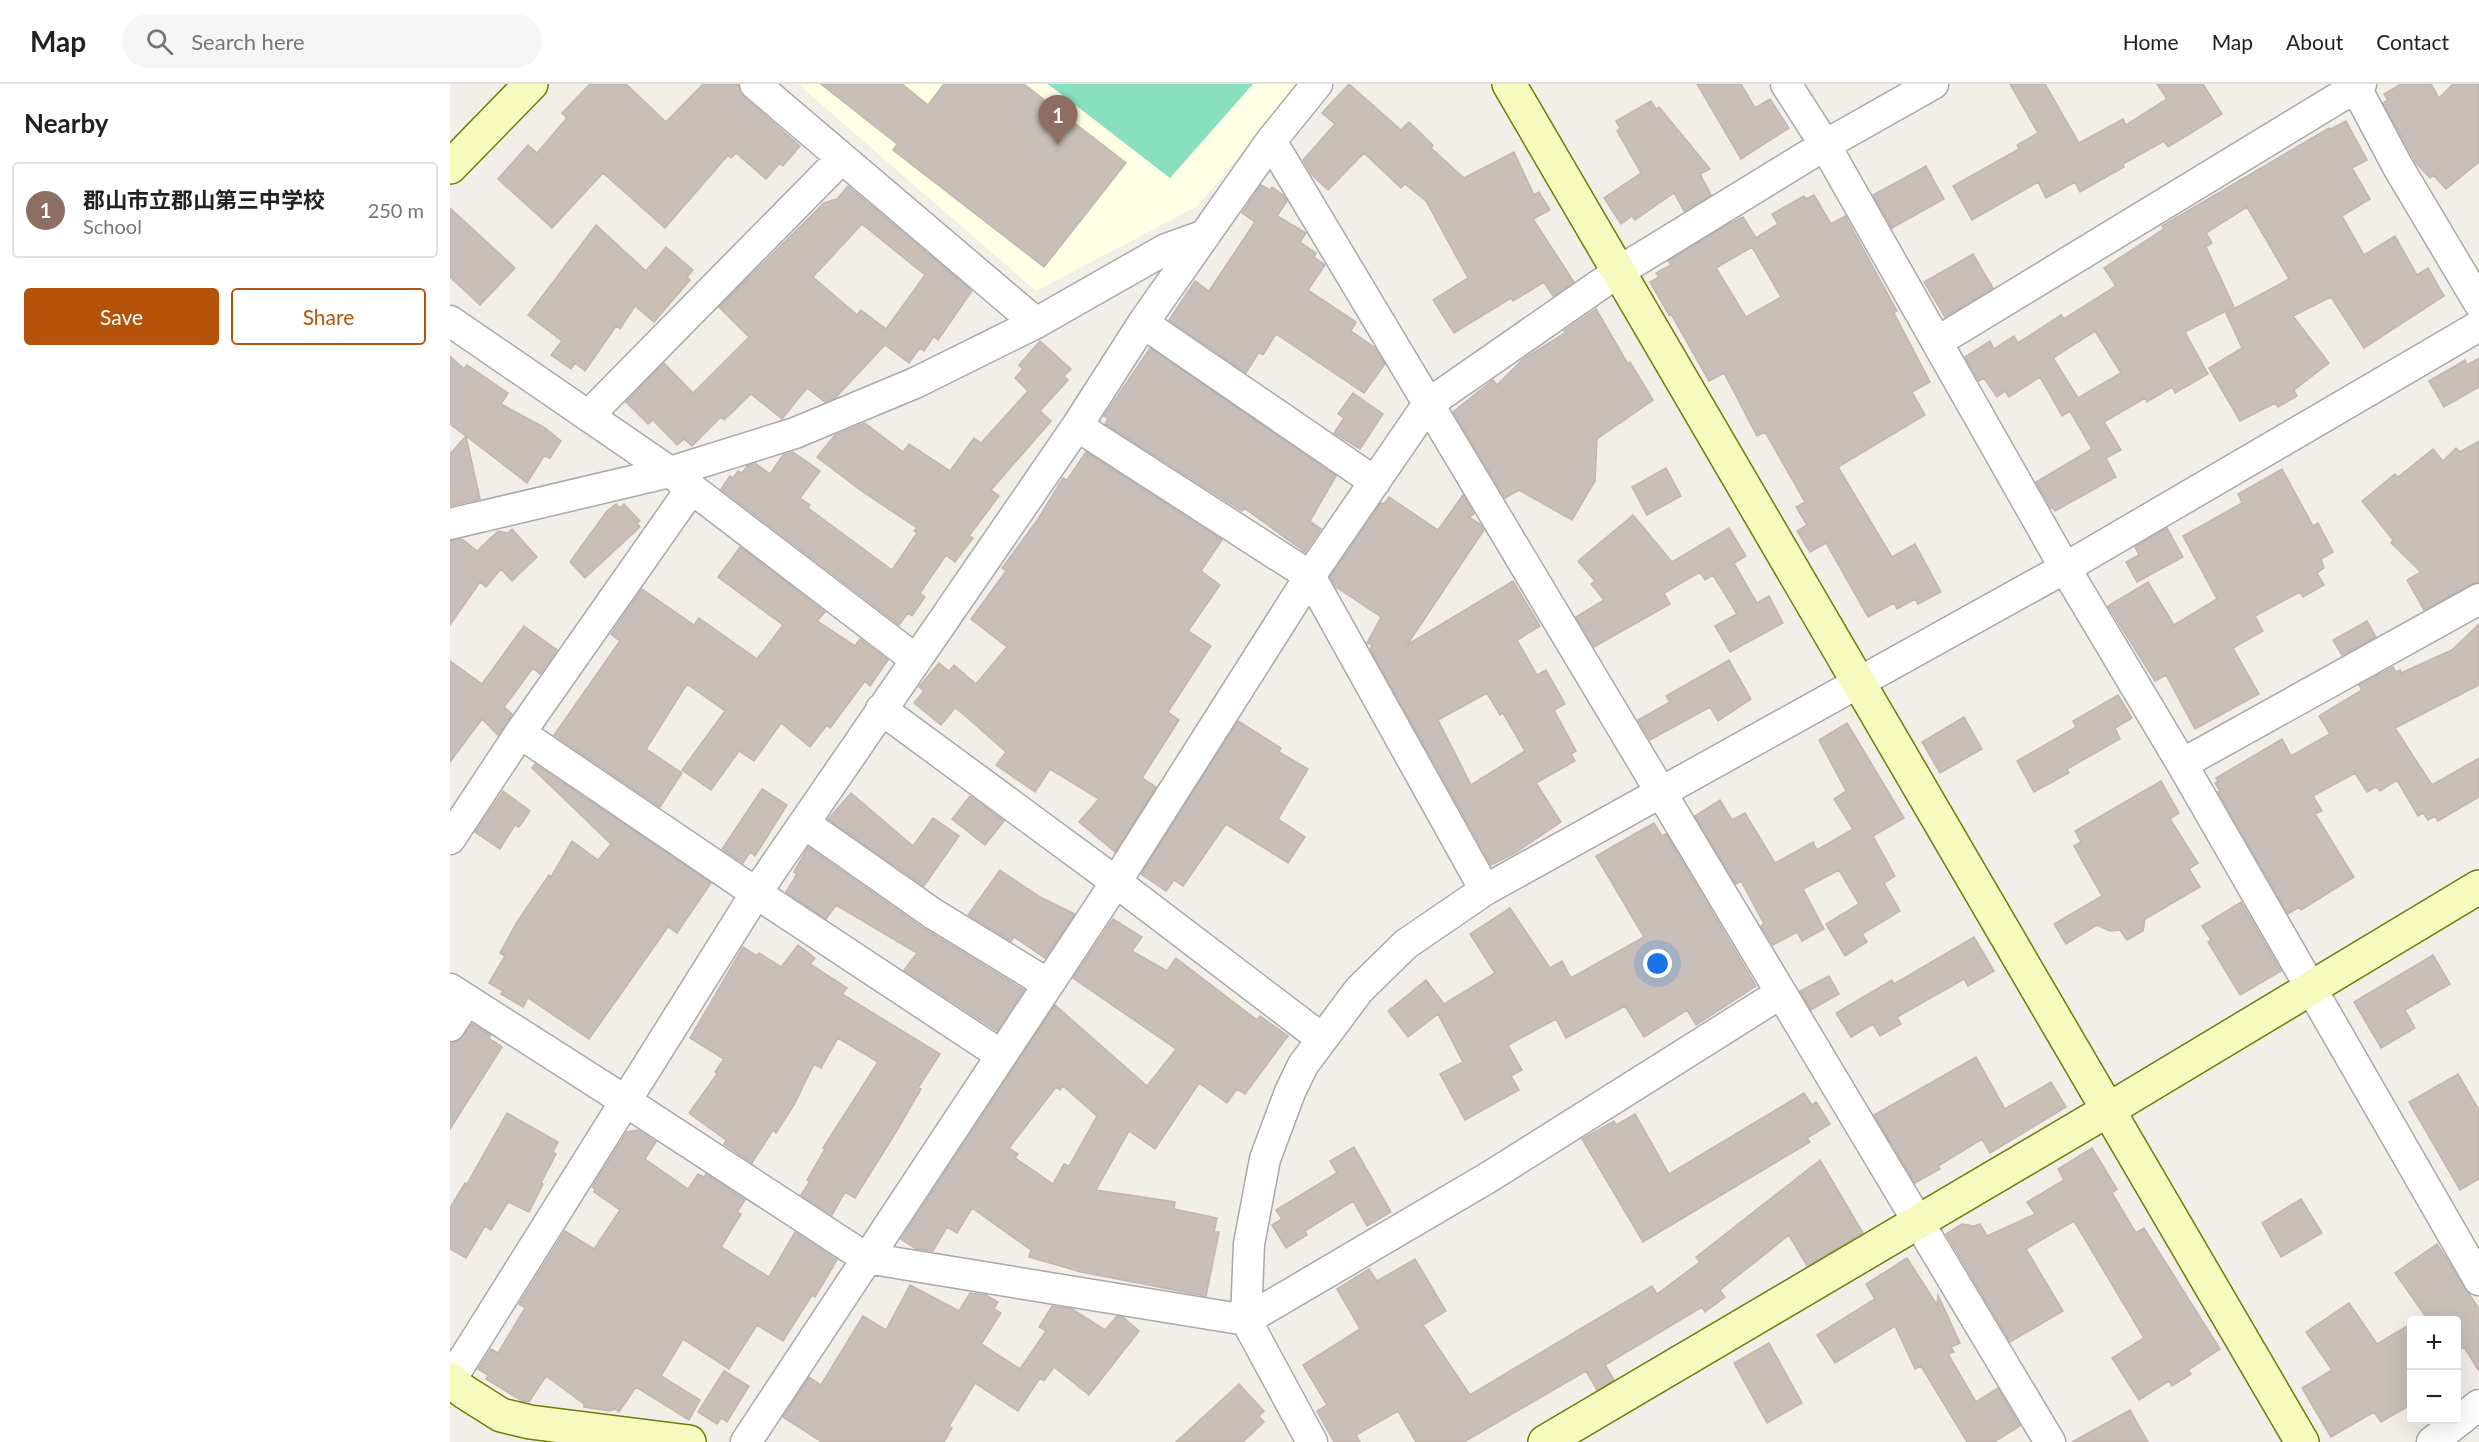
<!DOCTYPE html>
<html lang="en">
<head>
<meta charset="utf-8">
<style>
	:root { --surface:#fff; --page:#f6f6f6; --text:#222; --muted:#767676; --line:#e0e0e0; --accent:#b45309 }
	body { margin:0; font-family:Lato,"Noto Sans JP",sans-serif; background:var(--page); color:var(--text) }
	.controls { position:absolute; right:18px; bottom:18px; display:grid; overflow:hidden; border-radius:6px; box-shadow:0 6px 24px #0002 }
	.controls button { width:54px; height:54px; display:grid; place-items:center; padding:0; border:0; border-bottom:2px solid var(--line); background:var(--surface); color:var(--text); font:30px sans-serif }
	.you { position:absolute; left:1208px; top:880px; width:21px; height:21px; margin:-15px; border:4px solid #fff; border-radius:50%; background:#1a73e8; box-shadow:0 0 0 9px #1a73e833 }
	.badge { display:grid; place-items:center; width:39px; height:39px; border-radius:50%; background:var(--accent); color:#fff; font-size:20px; font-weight:700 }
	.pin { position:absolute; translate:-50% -50px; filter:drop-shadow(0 2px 3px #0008) }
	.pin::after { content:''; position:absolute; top:32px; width:21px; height:18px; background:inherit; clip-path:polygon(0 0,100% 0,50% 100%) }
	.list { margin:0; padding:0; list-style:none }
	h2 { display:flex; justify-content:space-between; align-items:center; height:78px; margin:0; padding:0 24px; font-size:26px }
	h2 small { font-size:20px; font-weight:400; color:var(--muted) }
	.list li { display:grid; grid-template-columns:39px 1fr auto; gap:18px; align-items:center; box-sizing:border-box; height:96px; margin:0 12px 12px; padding:0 12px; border:2px solid var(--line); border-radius:6px }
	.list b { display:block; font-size:22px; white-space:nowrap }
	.list p { margin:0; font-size:20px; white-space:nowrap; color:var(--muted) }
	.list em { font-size:20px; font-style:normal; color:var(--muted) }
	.actions { display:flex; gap:12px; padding:18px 24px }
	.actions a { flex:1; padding:14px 0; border:2px solid var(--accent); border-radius:6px; text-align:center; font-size:21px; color:var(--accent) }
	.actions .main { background:var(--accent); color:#fff }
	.icon { flex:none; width:33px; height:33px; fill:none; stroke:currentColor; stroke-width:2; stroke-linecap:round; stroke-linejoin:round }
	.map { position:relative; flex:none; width:2029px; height:1358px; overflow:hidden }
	header { display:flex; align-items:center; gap:36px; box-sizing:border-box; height:84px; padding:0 30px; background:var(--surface); border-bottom:2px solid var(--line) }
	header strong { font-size:28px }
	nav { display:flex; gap:33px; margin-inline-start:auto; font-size:21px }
	.search { width:420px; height:54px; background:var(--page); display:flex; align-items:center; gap:15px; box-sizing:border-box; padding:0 21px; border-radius:33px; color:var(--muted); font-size:22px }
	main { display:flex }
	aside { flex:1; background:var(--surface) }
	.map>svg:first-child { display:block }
	.education { fill:#ffffe5 }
	.pitch { fill:#88e0be }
	.building { fill:#c7bfb8; stroke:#c4b6ab; stroke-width:1.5; fill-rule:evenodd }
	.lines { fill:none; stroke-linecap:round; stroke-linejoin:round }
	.street-casing { stroke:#a9a9a9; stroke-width:33 }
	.secondary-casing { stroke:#707d05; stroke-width:36 }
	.street { stroke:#fff; stroke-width:30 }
	.secondary { stroke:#f7fabf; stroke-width:33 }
</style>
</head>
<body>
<header>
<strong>Map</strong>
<div class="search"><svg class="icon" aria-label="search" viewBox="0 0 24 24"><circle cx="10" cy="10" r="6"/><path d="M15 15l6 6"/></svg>Search here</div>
<nav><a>Home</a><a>Map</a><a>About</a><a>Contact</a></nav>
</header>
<main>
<aside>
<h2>Nearby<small></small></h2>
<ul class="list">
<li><span class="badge" style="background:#8d6e63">1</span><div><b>郡山市立郡山第三中学校</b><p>School</p></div><em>250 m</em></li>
</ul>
<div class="actions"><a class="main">Save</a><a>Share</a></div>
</aside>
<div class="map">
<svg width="2029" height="1358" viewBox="0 0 2029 1358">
	<rect width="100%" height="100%" fill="#f2efe9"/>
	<!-- education -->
	<path class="education" d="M348 0H848L748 122 586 207Z"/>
	<!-- pitch -->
	<path class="pitch" d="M598 0H803L720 94Z"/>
	<!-- building -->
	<path class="building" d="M140 0H176L216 38 253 0H288L294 13 350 62 333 82 330 79 316 95 286 69 281 74 278 71 215 144 153 89 102 144 48 95 78 61 87 69 117 34 112 29Z
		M371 0H452L478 21 494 0H574L676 79 594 183 443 66 447 60Z
		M899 0 951 46 959 38 983 61 981 64 1014 94 1064 68 1084 111 1089 108 1100 126 1083 135 1124 198 1103 212 1094 198 1063 217 1061 214 1004 249 983 216 1018 194 976 117 955 100 951 104 914 69 878 106 862 91 853 76 885 40 872 29Z
		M1247 0H1291L1305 24 1320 15 1339 44 1291 75Z
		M1560 0H1595L1629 59 1673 35 1676 41 1717 15 1707 0H1753L1772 30 1718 63 1714 57 1673 80 1674 83 1630 108 1625 98 1596 114 1588 98 1522 136 1503 102 1569 65 1567 61 1588 49Z
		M1951 0H1981L1989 14 2003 0H2029V78L1996 105 1983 91 1980 94 1966 79 1933 19 1938 16 1934 10Z
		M1201 17 1206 25 1209 23 1260 85 1250 90 1261 111 1234 127 1224 109 1185 136 1182 132 1171 140 1154 114 1191 89 1167 47 1170 44 1166 37Z
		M1896 37 1917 76 1902 84 1920 115 1892 132 1914 171 1945 152 1967 191 1978 184 1994 212 1914 264 1881 213 1843 232 1879 279 1844 306 1847 312 1828 323 1825 319 1790 337 1759 284 1792 264 1776 229 1839 195 1797 123 1756 149 1762 159 1756 163 1784 223 1735 248 1758 290 1725 309 1722 303 1697 318 1695 314 1654 338 1671 366 1656 374 1666 393 1605 427 1603 424H1601L1586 398 1642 365 1620 327 1612 332 1590 293 1559 313 1555 307 1547 313 1534 294 1529 297 1515 273 1540 257 1544 265 1564 252 1568 259 1611 231 1614 235 1666 202 1654 184 1714 145 1712 142 1879 44 1881 45ZM1645 247 1671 289 1628 314 1603 274Z
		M1476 82 1494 115 1442 144 1423 111Z
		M811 101 820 106 822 103 833 111 837 117 827 132 856 149 850 158 866 169 864 173 875 181 858 206 906 238 901 247 924 263 935 280 914 309 826 250 813 271 809 268 796 289 719 236 745 197 759 207 805 138 792 129Z
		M398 102 522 207 488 256 484 252 474 267 470 264 459 279 435 261 385 314 375 318 357 304 332 335 301 310 274 336 271 333 242 362 234 355 227 361 203 336 198 340 176 318 214 279 243 309 299 253 269 223 374 119 387 115ZM412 140 475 191 436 245 411 226 407 231 363 193Z
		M1364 111 1381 140 1395 132 1447 227 1444 229 1480 298 1462 308 1475 331 1388 383 1442 473 1465 460 1491 508 1468 520 1465 515 1447 525 1444 519 1418 533 1376 459 1360 468 1347 447 1357 441 1346 423 1355 418 1315 348 1307 352 1274 289 1259 297 1221 230 1219 231 1200 198 1209 193 1206 189 1221 181 1218 177 1277 141 1293 133 1306 154 1328 140 1322 130 1354 112 1356 115ZM1302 163 1331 213 1296 233 1266 184Z
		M0 124 65 184 30 221 0 193Z
		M146 141 196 187 216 163 243 186 237 193 240 196 204 238 185 222 170 245 166 242 135 287 125 279 121 285 101 271 112 257 78 231Z
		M1523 170 1543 204 1495 233 1474 198Z
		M1146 225 1178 280 1180 278 1203 316 1147 355 1145 397 1122 436 1069 406 1055 414 1003 328 1043 296 1047 301 1072 276 1115 249 1114 247Z
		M590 257 621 285 614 292 618 296 590 327 601 337 541 406 549 412 519 452 523 454 505 478 496 471 470 509 475 513 462 532 458 529 449 541 271 405 280 392 283 394 288 387 292 389 297 382 305 379 320 390 333 371 343 368 370 387 350 414 360 421 358 424 442 486 467 449 464 447 467 444 413 408 367 373 385 351 415 339 453 368 459 360 500 387 524 354 531 359 578 307 565 294 573 285 569 281Z
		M700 264 886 392 860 437 871 445 855 468 794 424 792 427 655 340 658 335 654 332Z
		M0 272 14 285 17 281 58 309 51 320 95 344 111 357 100 374 94 372 77 399 16 352 30 415 0 422V370L16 352 0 340Z
		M2029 274V303L1994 323 1979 297 2015 276 2017 281Z
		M903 309 933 330 910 365 884 349 894 334 888 330Z
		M2029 357V498L2021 500 1974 526 1957 496 1971 488 1941 459 1943 456 1912 417 1945 390 1948 393 1983 365 1993 377 2006 364 2010 368Z
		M636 368 772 456 751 487 770 501 738 547 761 562 718 628 729 636 692 694 706 703 665 768 629 738 649 715 600 685 585 708 546 681 556 668 512 629 505 624 491 641 464 619 474 607 469 603 489 579 499 587 504 581 526 600 557 563 521 535 556 487 552 484 588 435 613 394 617 396Z
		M1216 384 1231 412 1197 431 1182 403Z
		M1832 385 1863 442 1868 439 1883 468 1871 475 1874 484 1867 489 1874 501 1853 513 1850 508 1805 532 1813 547 1783 564 1809 610 1745 645 1716 591 1705 597 1658 522 1698 498 1724 541 1767 515 1733 452 1792 419 1788 410Z
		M1013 411 1024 430 1019 433 1030 440 1034 446 957 561 1063 497 1090 542 1067 556 1087 591 1096 586 1115 620 1104 626 1126 667 1121 670 1125 677 1086 699 1111 738 1065 769 1041 781 920 565 922 561 917 559 931 533 886 503 880 493 931 419 934 420 939 413 988 446ZM1037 609 1050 631 1053 629 1075 667 1021 701 988 636Z
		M166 420 170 424 174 420 190 437 187 439 190 443 135 494 120 478 157 427Z
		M1183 431 1222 478 1279 444 1296 472 1284 479 1307 519 1319 512 1333 539 1280 568 1265 542 1287 530 1263 491 1255 496 1250 488 1214 509 1220 520 1144 563 1126 533 1154 516 1141 500 1145 497 1128 477Z
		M1717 444 1733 473 1687 498 1676 478 1689 471 1685 463Z
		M62 445 87 473 62 497 51 485 36 503 30 498 0 541V457L12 455 27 467 48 447 58 449Z
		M290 463 375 528 367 537 405 562 410 555 438 576 420 602 415 597 380 644 377 641 360 663 331 639 304 677 289 667 261 706 232 686 275 627 237 600 196 665 232 689 210 723 104 651 170 557 161 550 192 505 244 541 249 534 307 575 333 541 268 493Z
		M1917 537 1926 553 1892 571 1883 556Z
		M2029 540V601L1945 644 1982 701 2029 674V713L1988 737 1985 732 1978 736 1973 729 1968 732 1947 696 1930 707 1926 703 1917 708 1905 689 1863 712 1872 727 1865 730 1904 793 1851 826 1849 823 1838 830 1768 708 1770 707 1765 699 1768 697 1766 694 1832 655 1841 672 1880 650 1869 632 1912 606 1909 601 1943 583 1946 588 1950 586 1951 589 2002 566Z
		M74 542 107 566 90 590 83 584 54 623 62 630 48 651 32 635 0 678V577L32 600Z
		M1279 576 1301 615 1268 637 1260 623 1200 656 1188 636 1220 618 1216 612Z
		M1668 611 1682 634 1665 644 1670 655 1617 685 1619 689 1584 708 1567 677 1626 643 1623 637Z
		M1514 633 1532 665 1490 689 1472 658Z
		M788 637 831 664 829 668 858 685 828 735 855 753 838 779 776 740 733 802 724 796 716 807 691 790Z
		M1397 639 1454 734 1423 752 1445 792 1434 799 1450 827 1412 850 1417 858 1395 872 1376 840 1409 820 1389 786 1353 805 1374 845 1352 857 1347 848 1323 861 1311 842 1314 840 1291 797 1286 800 1245 732 1270 716 1282 736 1295 729 1325 779 1363 758 1367 766 1403 745 1384 715 1396 707 1369 656Z
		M85 680 261 799 227 849 218 843 139 955 78 914 73 923 51 910 53 907 39 899 55 872 50 869 67 838 99 791 101 793 122 757 148 776 161 760 82 684Z
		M1711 697 1729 729 1720 735 1748 779 1739 785 1750 803 1695 835 1693 847 1677 856 1670 846 1660 847 1647 841 1616 860 1604 840 1652 812 1624 762 1631 758 1625 747Z
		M312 705 337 721 305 772 300 768 293 779 272 765Z
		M53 707 80 727 69 743 65 741 50 765 25 748Z
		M401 709 463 762 483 734 509 752 474 802 378 735Z
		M520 712 554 737 535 761 502 735Z
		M1204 739 1212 752 1216 750 1306 902 1246 941 1237 926 1194 953 1175 922 1116 954 1106 935 1058 961 1072 986 1061 992 1069 1006 1015 1036 990 990 1013 978 988 930 958 953 938 927 976 896 994 920 1045 889 1020 850 1060 824 1100 884 1112 877 1121 894 1194 853 1146 772Z
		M358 763 473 844 574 906 547 947 454 886 467 869 386 821 376 835 336 808 347 790 344 788Z
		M550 786 590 813 625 830 595 874 564 853 561 857 518 831Z
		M1791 818 1831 887 1790 911 1758 858 1761 856 1752 842Z
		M663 835 692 853 682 867 717 887 726 874 807 936 810 932 838 952 795 1010 787 1005 777 1019 749 999 705 1065 679 1047 646 1106 725 1118 724 1125 767 1134 764 1148H769L756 1212 631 1188 579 1173 581 1166 522 1124 507 1149 497 1143 483 1167 466 1165 451 1155 605 921 697 1002 726 965 623 894ZM613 1002 647 1032 619 1082 614 1080 603 1100 565 1074 568 1070 559 1064 606 1003 610 1006Z
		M1524 853 1544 887 1518 902 1514 895 1447 933 1451 940 1430 952 1423 940 1401 953 1386 929 1442 896 1444 900Z
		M348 861 365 874 360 880 397 904 392 910 490 970 468 1004 471 1005 446 1048 405 1114 395 1108 382 1131 351 1111 360 1097 357 1096 375 1065 373 1064 428 978 388 954 371 984 364 980 344 1021 326 1049 323 1046 302 1079 274 1060 276 1056 239 1029 267 990 265 988 274 975 240 954 293 863 307 872 309 869 331 883Z
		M1983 871 2000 900 1955 926 1965 944 1931 964 1904 918Z
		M1379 892 1389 910 1361 926 1350 907Z
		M22 940 41 951 39 954 52 963 0 1045V959L8 957Z
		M1526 973 1555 1025 1601 998 1616 1023 1540 1069 1532 1055 1488 1082 1490 1085 1465 1099 1424 1031Z
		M2008 990 2029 1026V1095L2010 1106 1959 1018Z
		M1354 1009 1362 1021 1366 1018 1380 1040 1357 1054 1360 1058 1193 1158 1132 1055 1164 1037 1166 1041 1185 1030 1219 1090Z
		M57 1029 108 1058 103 1068 106 1070 91 1099 93 1100 79 1128 58 1118 41 1146 35 1142 16 1174 0 1165V1124L15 1099 17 1100Z
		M188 1046 206 1058 195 1075 238 1105 248 1090 254 1093 256 1090 295 1116 287 1128 291 1130 271 1163 319 1193 345 1148 387 1176 365 1213 362 1211 333 1257 307 1241 279 1285 233 1255 211 1292 250 1316 239 1336 186 1303 169 1328 165 1325 160 1327 134 1323V1320L96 1292 79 1318 72 1317 36 1295 38 1291 28 1285 41 1265 48 1269 75 1224 69 1220 115 1147 144 1165 170 1126 144 1108 145 1105 142 1103 177 1048Z
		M904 1063 941 1128 917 1142 903 1117 855 1147 857 1151 836 1164 822 1141 832 1135 826 1126 887 1089 880 1077Z
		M1642 1064 1667 1105 1662 1109 1686 1149 1694 1144 1770 1265 1738 1286 1741 1290 1722 1302 1719 1297 1689 1316 1662 1274 1694 1254 1624 1137 1576 1165 1613 1227 1560 1258 1496 1150 1512 1140 1524 1142 1530 1140 1537 1152 1585 1130 1577 1118 1614 1096 1608 1085Z
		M1370 1076 1413 1149 1357 1182 1339 1151 1270 1206 1275 1213 1255 1228 1252 1223 1155 1281 1164 1296 1147 1306 1136 1287 1014 1358H966L948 1327 906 1351 910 1358H884L867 1327 877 1321 853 1281 910 1245 887 1205 919 1185 927 1197 965 1175 996 1227 973 1241 1020 1311 1202 1202 1207 1210 1250 1178 1246 1173Z
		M1851 1115 1872 1149 1831 1173 1812 1139Z
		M1987 1160 2029 1225V1287L2014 1263 2007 1267V1236H1978L1945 1189Z
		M1457 1174 1487 1221 1488 1211 1510 1259 1501 1263 1504 1268 1498 1270 1526 1318 1548 1304 1570 1342 1544 1358H1517L1471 1282 1465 1285 1445 1242 1385 1279 1367 1251 1425 1215 1416 1200Z
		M460 1201 509 1227 520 1209 536 1211 548 1218 544 1225 551 1229 531 1260 570 1285 596 1247 589 1243 602 1222 622 1225 655 1246 667 1232 673 1233 689 1247 639 1311 604 1283 594 1297 590 1294 568 1327 525 1299 499 1342 502 1344 494 1358H372L333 1333 359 1293 371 1301 413 1232 436 1246Z
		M1899 1219 1927 1260 1962 1239V1320L1931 1338 1924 1328 1881 1353 1852 1304 1882 1286 1856 1248Z
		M1319 1259 1352 1319 1317 1339 1284 1279Z
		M274 1287 299 1302 277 1338 271 1334 267 1340 248 1328Z
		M789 1300 814 1327 809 1332 814 1338 793 1358H726Z
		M1680 1326 1698 1358H1622Z"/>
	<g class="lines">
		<defs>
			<path id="street" d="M305 0 586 239
				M1336 0 1375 61 1615 484 1732 680 2029 1196
				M1904 0 1948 83 2029 219
				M821 57 1600 1358
				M0 237 220 388 465 575
				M693 239 925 398
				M1487 258 1911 0
				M138 332 392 74
				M627 342 860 492 1035 806
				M0 440 220 388 345 349 465 299 586 239 716 165 755 151
				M431 625 666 798 871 954
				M70 649 306 809 551 971
				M1732 680 2029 515
				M354 739 482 829 598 900
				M0 755 70 649 241 405
				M0 905 177 1018 416 1174 796 1236 1039 1093 1331 909
				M0 942 17 916
				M0 1297 306 809 627 342 693 239 821 57 867 0
				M296 1358 666 798 860 492 978 320 1168 188 1375 61 1483 0
				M862 1358 796 1236 799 1160 815 1075 840 1008 853 981 909 906 956 860 1035 806 1615 484 2029 242
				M1982 1358 2029 1321"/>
			<path id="secondary" d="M1059 0 1852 1358
				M0 83 81 0
				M0 1295 13 1307 51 1331 80 1338 239 1358
				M1095 1358 1658 1026 2029 803"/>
		</defs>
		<!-- street casing -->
		<use href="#street" class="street-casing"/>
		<!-- secondary casing -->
		<use href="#secondary" class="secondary-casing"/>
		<!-- street -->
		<use href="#street" class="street"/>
		<!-- secondary -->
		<use href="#secondary" class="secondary"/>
	</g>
</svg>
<div class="controls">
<button>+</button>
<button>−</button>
</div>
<div class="you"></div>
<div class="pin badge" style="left:608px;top:61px;background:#8d6e63">1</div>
</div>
</main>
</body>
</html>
